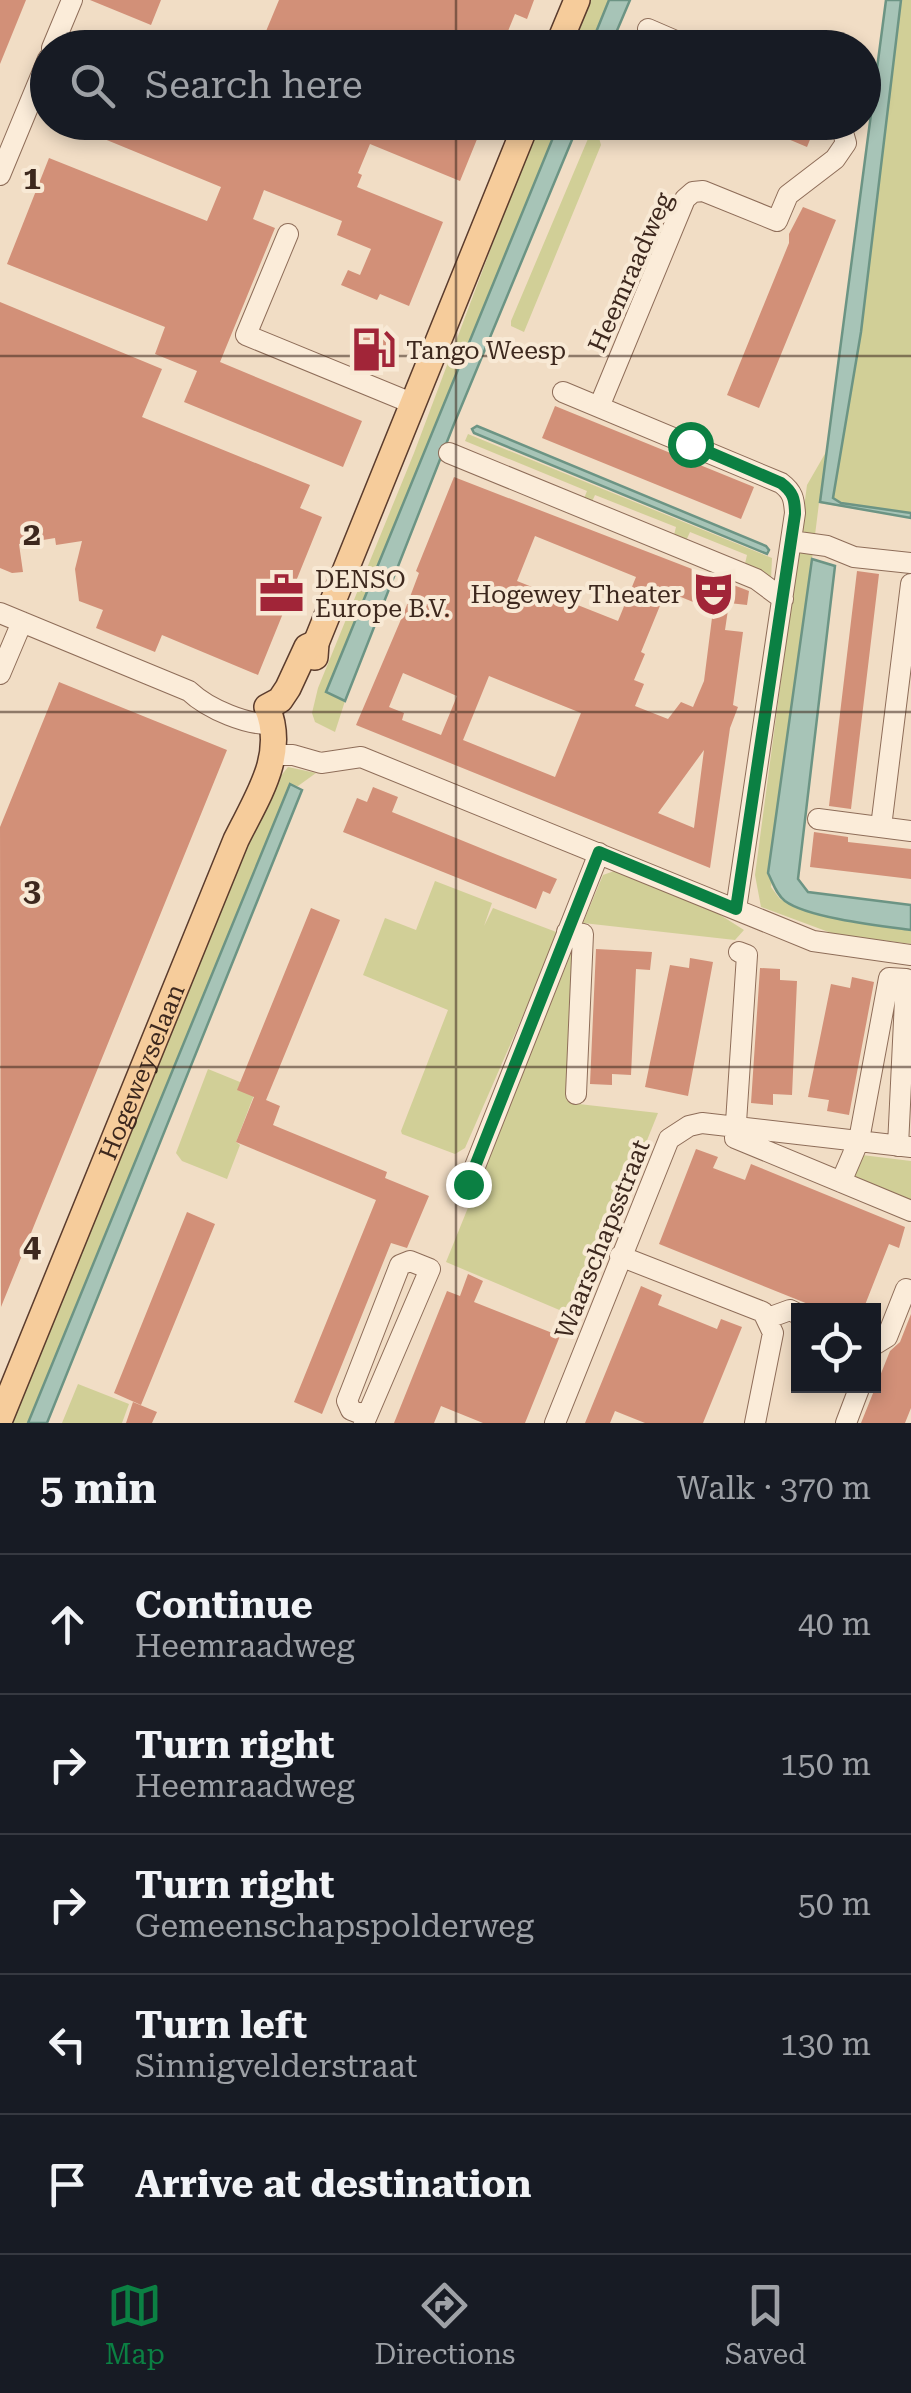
<!DOCTYPE html>
<html lang="en">
<head>
<meta charset="utf-8">
<style>
	:root { --surface:#171b24; --page:#242831; --text:#f1f3f6; --muted:#9ea1a6; --line:#363941; --accent:#0b8043 }
	body { margin:0; font-family:"Roboto Serif",serif; background:var(--page); color:var(--text) }
	.controls { position:absolute; right:30px; bottom:30px; display:grid; overflow:hidden; border-radius:0px; box-shadow:0 5px 15px #0003 }
	.controls button { width:90px; height:90px; display:grid; place-items:center; padding:0; border:0; border-bottom:2px solid var(--line); background:var(--surface); color:var(--text); font:50px sans-serif }
	.stop { position:absolute; width:30px; height:30px; margin:-22px; border:8px solid #0b8043; border-radius:50%; background:#fff }
	.stop.end { background:#0b8043; border-color:#fff; box-shadow:0 2px 10px #0008 }
	.list { margin:0; padding:0; list-style:none }
	h2 { display:flex; justify-content:space-between; align-items:center; height:130px; margin:0; padding:0 40px; font-size:42px }
	h2 small { font-size:32px; font-weight:400; color:var(--muted) }
	.list li { display:grid; grid-template-columns:65px 1fr auto; gap:30px; align-items:center; box-sizing:border-box; height:140px; padding:0 40px; border-top:2px solid var(--line) }
	.list b { display:block; font-size:38px; white-space:nowrap }
	.list p { margin:0; font-size:32px; white-space:nowrap; color:var(--muted) }
	.list em { font-size:32px; font-style:normal; color:var(--muted) }
	.icon { flex:none; width:55px; height:55px; fill:none; stroke:currentColor; stroke-width:2; stroke-linecap:round; stroke-linejoin:round }
	.map { position:relative; flex:none; width:911px; height:1423px; overflow:hidden }
	.search { position:absolute; background:var(--surface); box-shadow:0 5px 15px #0003; left:30px; right:30px; top:30px; height:110px; display:flex; align-items:center; gap:25px; box-sizing:border-box; padding:0 35px; border-radius:55px; color:var(--muted); font-size:38px }
	.sheet { height:830px; background:var(--surface) }
	nav { display:flex; justify-content:space-around; align-items:center; box-sizing:border-box; height:140px; border-top:2px solid var(--line); background:var(--surface); font-size:28px; color:var(--muted) }
	nav a { display:grid; justify-items:center; gap:5px }
	nav .on { color:var(--accent) }
	.map>svg:first-child { display:block }
	.green { fill:#d1cf97 }
	.water { fill:#a7c4b7; stroke:#6c9484; stroke-width:2.5 }
	.building { fill:#d29078; fill-rule:evenodd }
	.lines { fill:none; stroke-linecap:round; stroke-linejoin:round }
	.minor-casing { stroke:#8e6d59; stroke-width:22 }
	.major-casing { stroke:#5b3c2d; stroke-width:28 }
	.minor { stroke:#fbecd9; stroke-width:20 }
	.major { stroke:#f6cc9b; stroke-width:25 }
	.route { stroke:#0b8043; stroke-width:12 }
	.grid { fill:none; stroke:#3d281e; stroke-width:2.5; stroke-opacity:0.55 }
	.labels { text-anchor:middle; stroke-width:8; stroke-linejoin:round; paint-order:stroke }
	.street-label { font-size:25px; fill:#3d281e; stroke:#f8e9d5 }
	.poi-label { font-size:25px; fill:#3d281e; stroke:#f8e9d5; text-anchor:start }
	.grid-label { font-size:32px; text-anchor:middle; font-weight:bold; fill:#3d281e; stroke:#f8e9d5; stroke-width:8; stroke-linejoin:round; paint-order:stroke }
</style>
</head>
<body>
<div class="map">
<svg width="911" height="1423" viewBox="0 0 911 1423">
	<rect width="100%" height="100%" fill="#f1ddc5"/>
	<!-- green -->
	<path class="green" d="M589 0H609L590 47 569 48Z
		M886 0H911V518L819 503 771 887 780 899 797 908 911 924V944L834 934 761 907 755 875 807 485 826 452Z
		M538 123H559L326 691 345 701 335 732 315 722 312 713 318 688 414 453Z
		M590 134 599 138 601 145 524 332 511 326V321Z
		M468 434 772 558 771 580 744 568 747 555 690 532 685 543 673 539 676 527 595 495 591 504 583 501 587 491 465 441Z
		M288 767 316 773 298 786 290 785 28 1423H5L261 801Z
		M617 870 703 904 744 930 735 940 583 923 603 875Z
		M435 881 492 903 484 926 493 908 559 933 465 1148 455 1154 402 1134 401 1131 448 1010 363 975 385 918 416 930Z
		M576 941 570 1103 658 1113 576 1317 446 1262Z
		M208 1069 240 1082 254 1095 236 1142 240 1145 227 1179 182 1161 176 1153Z
		M862 1155 911 1161V1201L853 1177Z
		M78 1384 129 1404 122 1423H62Z"/>
	<!-- water -->
	<path class="water" d="M609 0H630L610 47H590Z
		M886 0H901L861 332 833 498 841 503 911 513V518L820 502Z
		M559 123H579L454 424 345 701 326 692Z
		M477 426 766 546 769 550 767 554 474 433 472 429Z
		M812 559 835 566 798 879 808 892 911 905V930C881 926 808 918 785 901 776 894 773 883 768 873Z
		M290 784 302 790 47 1423H28Z"/>
	<!-- building -->
	<path class="building" d="M0 0H26L0 64Z
		M90 0H161L151 25Z
		M279 0H534L527 19 515 14 501 48H259Z
		M63 122H275L298 132 302 122H484L460 181 370 144 358 173 362 175 357 187 443 222 409 306 380 294 377 300 341 285 348 270 360 275 371 249 337 235 342 221 264 190 253 219 275 228 220 362 362 421 343 467 184 402 197 371 155 354 165 327 7 264 49 158 207 221 221 187Z
		M748 122H817L807 147Z
		M803 207 836 220 759 408 727 395 789 243V234Z
		M0 302 162 369 142 417 310 485 300 508 322 517 258 675 162 635 155 652 96 628 103 610 79 601 75 569 82 541 56 545 55 538 19 544 23 572 12 573 0 568Z
		M360 328 397 343 387 369 350 355Z
		M555 406 754 487 741 519 542 438Z
		M454 477 749 591 747 605 729 603 725 630 743 632 733 705 738 707 730 728 710 868 356 725 405 610 419 573 416 571ZM535 536 636 577 618 621 517 581ZM666 591 713 610 704 681 693 707 681 702 668 719 635 706 644 684 634 680 645 654 641 652ZM403 673 457 696 441 735 402 720 404 713 389 707ZM489 676 581 713 555 777 463 740ZM704 750 694 828 658 813Z
		M857 571 879 574 851 809 829 806Z
		M59 682 227 750 1 1307 0 827Z
		M373 787 398 797 392 812 557 879 550 894 543 891 536 909 343 832 357 798 367 802Z
		M814 832 848 837V842L911 849V879L810 867Z
		M311 908 340 920 266 1100 280 1106 273 1125 387 1172 385 1178 429 1196 407 1248 391 1243 322 1414 294 1402 376 1200 236 1142 254 1097 237 1090Z
		M596 949 652 952 650 970 636 969 631 1075 612 1074V1085L590 1084Z
		M690 958 713 962 688 1096 645 1087 670 965 689 968Z
		M760 968 780 969V980L797 981 792 1095 773 1094V1105L751 1103Z
		M852 977 874 982 849 1115 827 1111 829 1100 808 1097 831 984 850 988Z
		M696 1149 718 1157 713 1168 745 1180 751 1164 905 1227 899 1248 889 1244 863 1310H823L659 1244Z
		M187 1212 215 1224 141 1405 114 1393Z
		M468 1274 483 1281 474 1302 560 1336 525 1423H483L441 1406 434 1423H394L447 1291 460 1296Z
		M641 1286 662 1295 658 1305 717 1329 721 1319 742 1327 703 1423H645L615 1411 610 1423H585Z
		M911 1314V1408L905 1423H861L890 1351 900 1342Z
		M133 1402 157 1412 152 1423H126Z"/>
	<g class="lines">
		<defs>
			<path id="minor" d="M648 29 692 48
				M52 48 72 0
				M0 175 48 59
				M288 234 246 335 414 404
				M563 392 781 483C793 492 794 499 795 513L736 909
				M599 407 685 199 693 192 703 191 777 221 788 195 835 159 846 143 840 122
				M449 453 756 579 783 599
				M791 541 827 546 854 557 911 563
				M0 613 189 691C208 709 248 726 274 724
				M0 674 22 622
				M273 755H293L321 763 361 757 813 941 911 955
				M818 819 911 831
				M881 827 911 584
				M567 932 583 934 576 1094
				M739 952 747 955 735 1138 911 1211
				M841 1182 859 1140 889 978 906 979 898 1146
				M468 1184 599 853
				M620 1256 763 1312 773 1333 755 1423
				M768 1318 790 1310 798 1314
				M874 1345 887 1337 906 1289
				M364 1423 430 1269 410 1261 400 1265 347 1401 351 1410 367 1416
				M555 1423 669 1139 689 1126 702 1123 911 1147
				M846 1423 860 1386"/>
			<g id="major">
				<path d="M557 48 577 0"/>
				<path d="M315 657 316 643 527 122"/>
				<path id="s1" d="M0 1419 236 840C257 797 287 755 267 707L280 700 288 688 307 647 316 643"/>
			</g>
		</defs>
		<!-- minor casing -->
		<use href="#minor" class="minor-casing"/>
		<!-- major casing -->
		<use href="#major" class="major-casing"/>
		<!-- minor -->
		<use href="#minor" class="minor"/>
		<!-- major -->
		<use href="#major" class="major"/>
	</g>
	<g class="lines">
		<!-- route -->
		<path class="route" d="M468 1184 599 852 736 909 795 514C795 499 793 492 781 483L690 444"/>
	</g>
	<!-- grid -->
	<path class="grid" d="M456 0V48M456 122V1423M0 356H911M0 712H911M0 1067H911"/>
	<!-- icons -->
	<defs>
		<symbol id="fuel-bare" viewBox="-9 -9 18 18"><path d="M-5.5-6h7V0h2V4h1.3V-2.5L3-4.5l.8-.8L6-3V5H2.5V1h-1V6h-7ZM-4.2-4.7v3.2H.2V-4.7Z" fill="#a12538" stroke="#f8e9d5" stroke-width="2.5" paint-order="stroke"/></symbol>
		<symbol id="office-bare" viewBox="-9 -9 18 18"><path d="M-6-3h4V-5.5h4V-3h4V5H-6ZM-1-4.5V-3h2v-1.5ZM-6 0V1H6V0Z" fill="#a12538" stroke="#f8e9d5" stroke-width="2.5" paint-order="stroke"/></symbol>
		<symbol id="theatre-bare" viewBox="-9 -9 18 18"><path d="M-5-5.5Q0-4 5-5.5V0Q5 5 0 6Q-5 5-5 0ZM-3.3-2.5H-1v1.5H-3.3ZM1-2.5H3.3v1.5H1ZM-2.8 1Q0 5.5 2.8 1Z" fill="#a12538" stroke="#f8e9d5" stroke-width="2.5" paint-order="stroke"/></symbol>
	</defs>
	<g fill-rule="evenodd">
		<use href="#fuel-bare" x="342" y="318" width="63" height="63"/>
		<use href="#office-bare" x="250" y="562" width="63" height="63"/>
		<use href="#theatre-bare" x="682" y="562" width="63" height="63"/>
	</g>
	<g class="labels">
		<!-- street labels -->
		<g class="street-label">
			<text transform="translate(630 272) rotate(-66)" y="9">Heemraadweg</text>
			<text dy="9" stroke="none"><textPath href="#s1" startOffset="375">Hogeweyselaan</textPath></text>
			<text transform="translate(602 1239) rotate(-68)" y="9">Waarschapsstraat</text>
		</g>
		<!-- poi labels -->
		<g class="poi-label">
			<text x="406" y="359">Tango Weesp</text>
			<text x="315" y="588">DENSO<tspan x="315" dy="29">Europe B.V.</tspan></text>
			<text x="681" y="603" text-anchor="end">Hogewey Theater</text>
		</g>
	</g>
	<g class="grid-label">
		<text x="32" y="189">1</text>
		<text x="32" y="545">2</text>
		<text x="32" y="901">3</text>
		<text x="32" y="1257">4</text>
	</g>
</svg>
<div class="controls">
<button><svg class="icon" aria-label="locate" viewBox="0 0 24 24"><circle cx="12" cy="12" r="6"/><path d="M12 2v4M12 18v4M2 12h4M18 12h4"/></svg></button>
</div>
<div class="stop" style="left:690px;top:444px"></div>
<div class="stop end" style="left:468px;top:1184px"></div>
<div class="search"><svg class="icon" aria-label="search" viewBox="0 0 24 24"><circle cx="10" cy="10" r="6"/><path d="M15 15l6 6"/></svg>Search here</div>
</div>
<section class="sheet">
<h2>5 min<small>Walk · 370 m</small></h2>
<ul class="list">
<li><svg class="icon" aria-label="ahead" viewBox="0 0 24 24"><path d="M12 20V5M6 11l6-6 6 6"/></svg><div><b>Continue</b><p>Heemraadweg</p></div><em>40 m</em></li>
<li><svg class="icon" aria-label="right" viewBox="0 0 24 24"><path d="M7 20v-9h11M14 6l5 5-5 5"/></svg><div><b>Turn right</b><p>Heemraadweg</p></div><em>150 m</em></li>
<li><svg class="icon" aria-label="right" viewBox="0 0 24 24"><path d="M7 20v-9h11M14 6l5 5-5 5"/></svg><div><b>Turn right</b><p>Gemeenschapspolderweg</p></div><em>50 m</em></li>
<li><svg class="icon" aria-label="left" viewBox="0 0 24 24"><path d="M17 20v-9H6M10 6l-5 5 5 5"/></svg><div><b>Turn left</b><p>Sinnigvelderstraat</p></div><em>130 m</em></li>
<li><svg class="icon" aria-label="arrive" viewBox="0 0 24 24"><path d="M6 21V4h12l-3 4 3 4H6"/></svg><div><b>Arrive at destination</b></div></li>
</ul>
</section>
<nav>
<a class="on"><svg class="icon" aria-label="map" viewBox="0 0 24 24"><path d="M3 6l6-2 6 2 6-2v14l-6 2-6-2-6 2zM9 4v14M15 6v14"/></svg>Map</a>
<a><svg class="icon" aria-label="directions" viewBox="0 0 24 24"><path d="M12 3l9 9-9 9-9-9zM9 14v-3h6M13 9l2 2-2 2"/></svg>Directions</a>
<a><svg class="icon" aria-label="saved" viewBox="0 0 24 24"><path d="M7 4h10v16l-5-4-5 4z"/></svg>Saved</a>
</nav>
</body>
</html>
